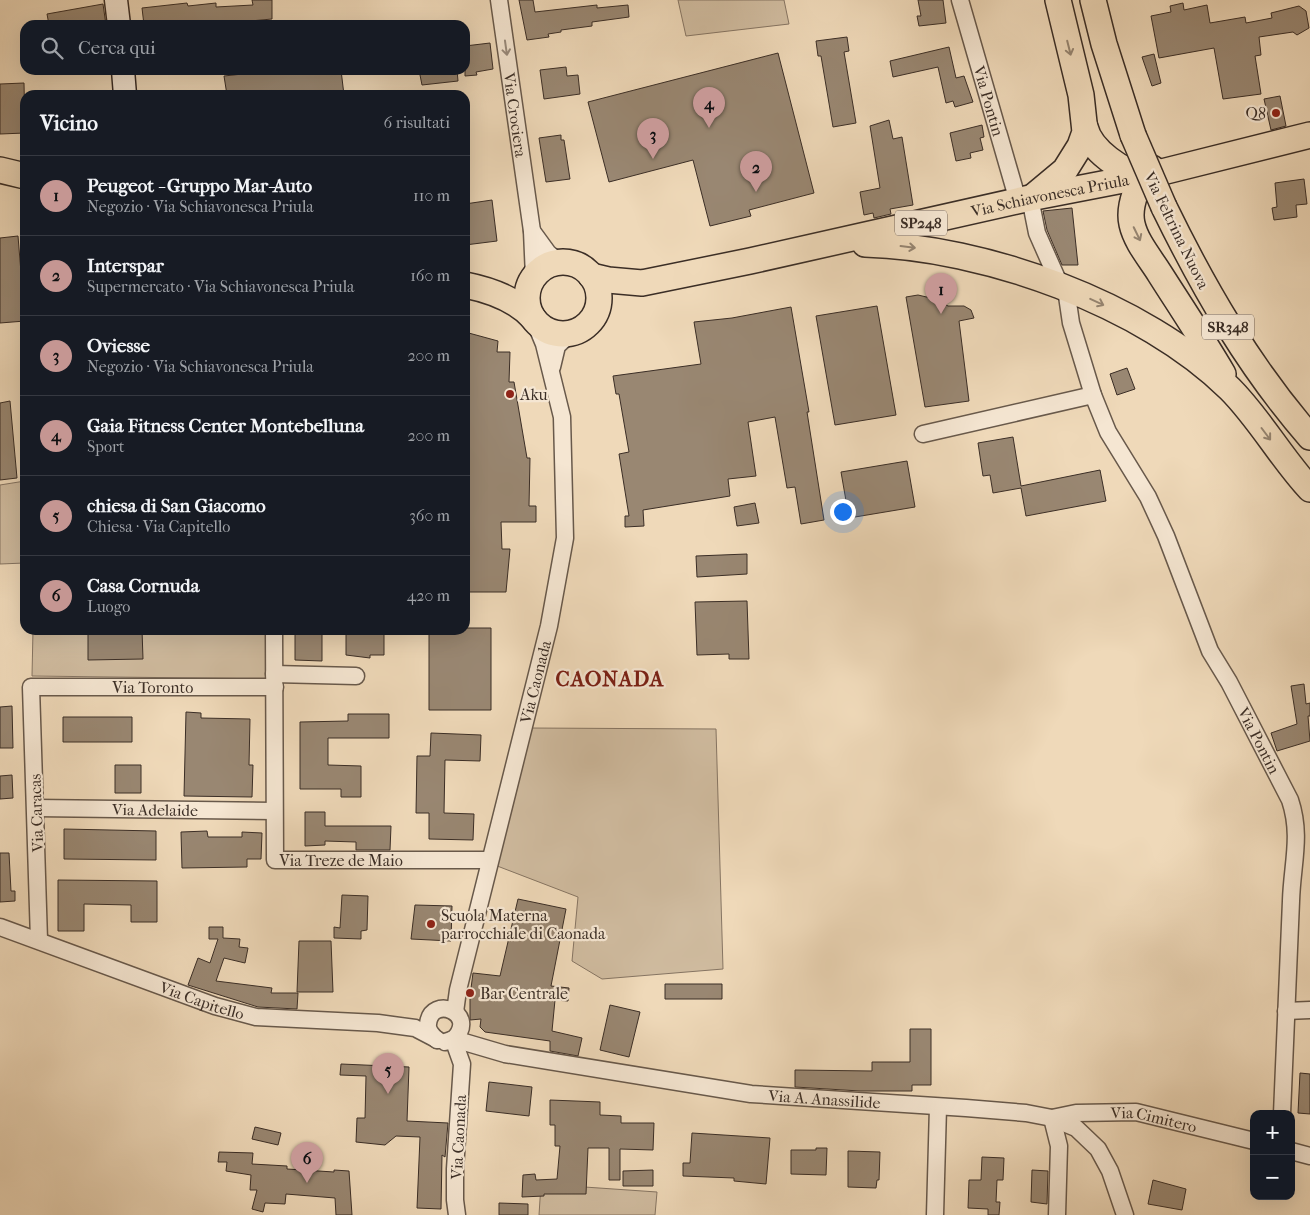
<!DOCTYPE html>
<html lang="it">
<head>
<meta charset="utf-8">
<style>
	:root { --surface:#171b24; --page:#242831; --text:#f1f3f6; --muted:#9ea1a6; --line:#363941; --accent:#c59692 }
	body { margin:0; font-family:"IM FELL French Canon",serif; background:var(--page); color:var(--text) }
	.controls { position:absolute; right:15px; bottom:15px; display:grid; overflow:hidden; border-radius:10px; box-shadow:0 5px 20px #0002 }
	.controls button { width:45px; height:45px; display:grid; place-items:center; padding:0; border:0; border-bottom:1px solid var(--line); background:var(--surface); color:var(--text); font:25px sans-serif }
	.you { position:absolute; left:842px; top:511px; width:18px; height:18px; margin:-12px; border:4px solid #fff; border-radius:50%; background:#1a73e8; box-shadow:0 0 0 8px #1a73e833 }
	.badge { display:grid; place-items:center; width:32px; height:32px; border-radius:50%; background:var(--accent); color:#111; font-size:16px; font-weight:700 }
	.pin { position:absolute; translate:-50% -41px; filter:drop-shadow(0 1px 2px #0008) }
	.pin::after { content:''; position:absolute; top:26px; width:18px; height:15px; background:inherit; clip-path:polygon(0 0,100% 0,50% 100%) }
	.list { margin:0; padding:0; list-style:none }
	h2 { display:flex; justify-content:space-between; align-items:center; height:65px; margin:0; padding:0 20px; font-size:21px }
	h2 small { font-size:16px; font-weight:400; color:var(--muted) }
	.list li { display:grid; grid-template-columns:32px 1fr auto; gap:15px; align-items:center; box-sizing:border-box; height:80px; padding:0 20px; border-top:1px solid var(--line) }
	.list b { display:block; font-size:19px; white-space:nowrap }
	.list p { margin:0; font-size:16px; white-space:nowrap; color:var(--muted) }
	.list em { font-size:16px; font-style:normal; color:var(--muted) }
	.icon { flex:none; width:28px; height:28px; fill:none; stroke:currentColor; stroke-width:2; stroke-linecap:round; stroke-linejoin:round }
	.map { position:relative; flex:none; width:1310px; height:1215px; overflow:hidden }
	.search { position:absolute; background:var(--surface); box-shadow:0 5px 20px #0002; left:20px; top:20px; width:450px; height:55px; display:flex; align-items:center; gap:12px; box-sizing:border-box; padding:0 18px; border-radius:15px; color:var(--muted); font-size:19px }
	.panel { position:absolute; background:var(--surface); box-shadow:0 5px 20px #0002; left:20px; top:90px; width:450px; height:545px; border-radius:15px }
	.map>svg:first-child { display:block }
	.green { fill:#d0bca0; stroke:#867563 }
	.building { fill:#998772; stroke:#3b2e26 }
	.lines { fill:none; stroke-linecap:round; stroke-linejoin:round }
	.street-casing { stroke:#68594b; stroke-width:19 }
	.secondary-casing { stroke:#3b2e26; stroke-width:25 }
	.primary-casing { stroke:#3b2e26; stroke-width:28 }
	.street { stroke:#f5e6d2; stroke-width:16 }
	.secondary { stroke:#f5e6d2; stroke-width:22 }
	.primary { stroke:#efd9b9; stroke-width:25 }
	.primary-bridge-casing { stroke:#3b2e26; stroke-width:28; stroke-linecap:butt }
	.primary-bridge { stroke:#efd9b9; stroke-width:25 }
	.oneway { stroke:#988a7c }
	.oneway2 { stroke:#958470 }
	.poi-dot { fill:#8f2418; stroke:#f5e6d2; stroke-width:2 }
	.labels { text-anchor:middle; stroke-width:4.5; stroke-linejoin:round; paint-order:stroke }
	.shield { fill:#f5e6d2; stroke:#73655a; stroke-width:1 }
	.shield-label { font-size:15px; font-weight:bold; fill:#3b2e26 }
	.street-label { font-size:16px; fill:#3b2e26; stroke:#f5e6d2 }
	.poi-label { font-size:16px; fill:#3b2e26; stroke:#f5e6d2; text-anchor:start }
	.district-label { font-size:21px; font-weight:bold; letter-spacing:1px; fill:#7a1f14; stroke:#f5e6d2 }
</style>
</head>
<body>
<div class="map">
<svg width="1310" height="1215" viewBox="0 0 1310 1215">
	<rect width="100%" height="100%" fill="#efd9b9"/>
	<filter id="stains"><feTurbulence type="fractalNoise" baseFrequency=".004" numOctaves="4"/><feColorMatrix values="0 0 0 0 .2 0 0 0 0 .09 0 0 0 0 .02 0 0 0 .5 -.17"/></filter>
	<radialGradient id="worn" r=".72"><stop offset=".6" stop-color="#630" stop-opacity="0"/><stop offset="1" stop-color="#630" stop-opacity=".3"/></radialGradient>
	<!-- green -->
	<path class="green" d="M678 0H784L789 24 686 36Z
		M25 481V563L0 564V485Z
		M33 630H280L277 679 32 676Z
		M529 728 716 729 723 969 602 979 572 961 578 897 492 864Z
		M541 1184 657 1192 655 1215H539Z"/>
	<!-- building -->
	<path class="building" d="M252 0H272V19L207 25H144L142 8 187 3 188 6 216 3V7L253 5Z
		M519 0H533L535 12 597 5V8L628 5 629 17 592 22V26L561 30V32L548 34 549 37 527 40Z
		M918 0H943L946 23 919 26 917 16H921Z
		M1183 3 1184 10 1207 5 1210 23 1245 17 1246 23 1272 18 1271 13 1299 6 1306 11 1309 28 1297 35 1293 32 1259 37 1261 55 1255 56 1261 94 1223 99 1214 48 1159 58 1151 16 1171 12 1170 6Z
		M103 4 106 25H49L47 14Z
		M847 37 849 51 844 52 856 123 833 127 821 56H818L816 41Z
		M490 43 493 69 476 72 477 75 465 76V46Z
		M949 47 956 78 964 76 973 102 955 107 953 101 946 103 938 67 893 77 890 61Z
		M778 53 814 193 749 210 751 216 710 226 693 160 609 182 588 102Z
		M1154 54 1161 83 1152 86 1142 57Z
		M566 67 567 76 578 75 580 94 544 99 540 70Z
		M280 70H341L344 95H227L224 76Z
		M419 70H457L458 81 422 85Z
		M24 83 25 133 0 134V84Z
		M1280 96 1286 126 1271 130 1264 99Z
		M889 120 893 139 902 137 913 205 890 209 891 214 874 218 873 213 864 215 860 192 880 188 870 126Z
		M982 125 984 137 980 138 983 150 970 153 971 158 956 161 950 133Z
		M561 135V140H564L570 179 546 182 539 138Z
		M1304 179 1307 204 1296 205 1297 217 1274 220 1272 208 1277 207 1275 183Z
		M492 200 497 241 465 245V204Z
		M1072 208 1078 265H1062L1047 230 1043 211Z
		M18 236 25 321 0 323V238Z
		M918 295 935 299 948 306H964L971 310 974 318 959 321 969 401 925 407 906 297Z
		M877 306 896 415 835 425 816 316Z
		M791 307 809 412H807L824 520 801 524 795 487 787 488 775 417 748 422 756 476 728 479 730 496 643 510 644 526 625 527V516H629L619 454 629 452 619 394H616L613 376 701 364 694 322 732 318Z
		M465 332 498 341 497 352H510L509 382H514L527 458H530L529 506H536V522H501L502 549H510L506 592H465Z
		M1127 368 1135 389 1117 395 1110 374Z
		M10 401 17 478 0 480V403Z
		M1013 437 1021 486 1100 470 1106 501 1026 516 1021 488 993 493 990 475 983 476 978 443Z
		M907 461 915 507 849 518 841 472Z
		M755 503 759 523 737 526 734 507Z
		M747 554V574L697 577 696 556Z
		M747 601 749 659H729V654L697 655 695 602Z
		M465 628H491V710H429V630H465Z
		M114 630H142L143 659 88 660V632H114Z
		M295 630H322V661L295 660Z
		M346 631H384V655H370V658L346 655Z
		M1304 684 1306 704 1310 703V716H1308L1310 741 1277 751 1271 733 1297 724 1291 686Z
		M12 706 13 748H0V707Z
		M186 712 201 713V718L250 719 249 765H253L252 797 184 796Z
		M348 714H389V738H328V765L361 766V797H341V789H300V722L348 721Z
		M63 717H132V742H63Z
		M431 733 481 735 480 761 445 760 444 813 474 814 473 840 429 839V813H416L417 756H430Z
		M115 765H141V793H115Z
		M12 775 13 798 0 799V776Z
		M305 812H325V826H391L390 850H356V842L325 841V845L305 846Z
		M64 829 156 831V860L64 859Z
		M207 831 208 837H242V832L262 833 261 859H247V867L182 868 181 832Z
		M0 853H9L11 891H15V901L0 902Z
		M58 880 157 881V922H131V905L84 904V931H58Z
		M342 895 368 896 367 930 361 931V939L334 938V927L340 928Z
		M518 899 566 909 551 986 569 988 568 1001 555 1000 552 1031 582 1038 578 1056 550 1051V1041L485 1032 480 1027 481 1019 470 1020V996L473 973 500 976Z
		M415 905 452 906 451 941 411 939Z
		M209 927H223V938L240 939 239 947 248 948 245 963 224 958 216 981 272 988 271 993H298L297 1009 258 1007 188 985 198 958 210 963 218 939H209Z
		M299 941H331L333 992H297Z
		M665 984H722V999H665Z
		M610 1005 640 1012 629 1057 600 1050Z
		M910 1029H931V1085H912V1091H860L795 1087V1070L872 1071V1062H910Z
		M341 1064 409 1067 407 1121 448 1123 445 1157 442 1155 441 1209 417 1208 420 1137 396 1136 385 1145 356 1142 357 1118H365L366 1076 340 1075Z
		M1300 1073 1310 1074V1114L1298 1113Z
		M489 1082 532 1087 529 1116 486 1111Z
		M550 1100 600 1102V1115L621 1116V1123H654L653 1150 620 1149V1180H609V1148H588L586 1194H544V1196L522 1197 523 1175 535 1174 536 1180 557 1179 560 1146H555V1125H550Z
		M255 1127 281 1133 278 1145 252 1139Z
		M692 1133 770 1138 766 1184 734 1181V1178L683 1176V1163H690Z
		M816 1148H827L826 1175 791 1174V1150H816Z
		M848 1151 880 1152 879 1180H877L876 1188 848 1187Z
		M219 1152 253 1153 252 1164 287 1166V1169L334 1172V1170L349 1171 352 1215H336L335 1198 286 1194 285 1204 265 1203 263 1212 252 1209 257 1190H250L251 1175 226 1171 227 1162H218Z
		M982 1157 1004 1158 1003 1180H997L996 1202H1000L999 1215H988V1209L968 1208 969 1180H981Z
		M653 1170V1186H623V1171Z
		M1032 1170 1048 1171 1047 1204 1031 1202Z
		M1153 1180 1186 1189 1182 1210 1148 1204Z
		M499 1203 528 1204V1215H499Z"/>
	<g class="lines">
		<defs>
			<g id="street">
				<path id="s1" d="M499 0 532 231 534 277"/>
				<path id="s2" d="M960 0 1018 201"/>
				<path d="M1030 198 1037 233 1056 276 1055 285"/>
				<path d="M532 231 548 253 559 262"/>
				<path id="s3" d="M1066 289 1071 323 1093 395 1108 432 1148 497 1166 536 1210 651 1229 682 1290 800C1302 836 1292 864 1291 901 1288 972 1285 1043 1282 1114"/>
				<path d="M552 367 557 346 571 333"/>
				<path d="M923 434 1093 395"/>
				<path id="s4" d="M274 630 275 860H489"/>
				<path d="M274 674 356 676"/>
				<path id="s5" d="M36 808 274 811"/>
				<path id="s6" d="M0 927 215 1006 256 1017 378 1023 415 1028 438 1040"/>
				<path id="s7" d="M39 940 31 687H275"/>
				<path d="M1286 1011 1310 1010"/>
				<path id="s8" d="M455 1012 458 990 549 626 565 538 562 417 544 344 534 320"/>
				<path d="M453 1039 462 1064 455 1169V1200L457 1215"/>
				<path id="s9" d="M454 1039 505 1054 751 1094 966 1108 1026 1113 1052 1118 1076 1128 1098 1149 1110 1171 1125 1215"/>
				<path d="M437 1040C432 1035 427 1031 428 1024 431 994 479 1013 454 1039L445 1042"/>
				<path d="M1291 1151 1310 1156"/>
				<path d="M935 1215 938 1107"/>
				<path id="s10" d="M1057 1215 1059 1146 1052 1118 1076 1113 1136 1112 1254 1141"/>
			</g>
			<path id="secondary" d="M116 0 119 25
				M123 70 125 95"/>
			<g id="primary">
				<path d="M1093 0 1104 44 1133 135"/>
				<path d="M1085 127C1090 150 1123 173 1145 176"/>
				<path d="M1152 168C1138 178 1128 207 1132 224 1136 242 1150 258 1160 274 1181 307 1203 340 1223 374"/>
				<path d="M0 170 25 176"/>
				<path d="M1035 195 1065 170 1080 146 1085 132 1081 95 1058 0"/>
				<path d="M1164 207C1204 289 1249 367 1310 437"/>
				<path d="M865 244C984 247 1144 304 1230 389 1260 419 1281 458 1310 489"/>
				<circle cx="563" cy="298" r="36"/>
				<path id="s11" d="M591 276 608 280 642 283 750 261 1030 198 1154 174 1310 135"/>
				<path d="M465 285C490 290 516 299 533 318"/>
			</g>
		</defs>
		<!-- street casing -->
		<use href="#street" class="street-casing"/>
		<!-- secondary casing -->
		<use href="#secondary" class="secondary-casing"/>
		<!-- primary casing -->
		<use href="#primary" class="primary-casing"/>
		<!-- street -->
		<use href="#street" class="street"/>
		<!-- secondary -->
		<use href="#secondary" class="secondary"/>
		<!-- primary -->
		<use href="#primary" class="primary"/>
		<defs>
			<path id="primary-bridge" d="M1133 135 1164 207"/>
		</defs>
		<!-- primary-bridge casing -->
		<use href="#primary-bridge" class="primary-bridge-casing"/>
		<!-- primary-bridge -->
		<use href="#primary-bridge" class="primary-bridge"/>
	</g>
	<!-- one-way arrows -->
	<defs><path id="oneway-shaft" d="M-6 0H5M1.5-3L5.5 0L1.5 3" fill="none" stroke-width="1.6" stroke-linecap="round" stroke-linejoin="round" transform="scale(1.25)"/></defs>
	<use class="oneway" href="#oneway-shaft" transform="translate(506 48) rotate(82)"/>
	<g class="oneway2">
		<use href="#oneway-shaft" transform="translate(1069 48) rotate(76)"/>
		<use href="#oneway-shaft" transform="translate(1137 234) rotate(64)"/>
		<use href="#oneway-shaft" transform="translate(908 247) rotate(7)"/>
		<use href="#oneway-shaft" transform="translate(1097 302) rotate(25)"/>
		<use href="#oneway-shaft" transform="translate(1266 434) rotate(53)"/>
	</g>
	<!-- markers -->
	<g class="poi-dot">
		<circle cx="1276" cy="113" r="5"/>
		<circle cx="510" cy="394" r="5"/>
		<circle cx="431" cy="924" r="5"/>
		<circle cx="470" cy="993" r="5"/>
	</g>
	<g class="labels">
		<!-- shield labels -->
		<g class="shield">
			<rect x="895" y="210.5" width="52" height="25" rx="4"/>
			<rect x="1202" y="314.5" width="52" height="25" rx="4"/>
		</g>
		<g class="shield-label">
			<text x="921" y="228">SP248</text>
			<text x="1228" y="332">SR348</text>
		</g>
		<!-- street labels -->
		<g class="street-label">
			<text dy="6" stroke="none"><textPath href="#s2" startOffset="105">Via Pontin</textPath></text>
			<text dy="6" stroke="none"><textPath href="#s1" startOffset="116">Via Crociera</textPath></text>
			<text dy="6" stroke="none"><textPath href="#s11" startOffset="469">Via Schiavonesca Priula</textPath></text>
			<text transform="translate(1177 230) rotate(64)" y="6">Via Feltrina Nuova</text>
			<text dy="6" stroke="none"><textPath href="#s8" startOffset="340">Via Caonada</textPath></text>
			<text dy="6" stroke="none"><textPath href="#s7" startOffset="375">Via Toronto</textPath></text>
			<text dy="6" stroke="none"><textPath href="#s3" startOffset="494">Via Pontin</textPath></text>
			<text dy="6" stroke="none"><textPath href="#s5" startOffset="119">Via Adelaide</textPath></text>
			<text transform="translate(36 813) rotate(-92)" y="6">Via Caracas</text>
			<text dy="6" stroke="none"><textPath href="#s4" startOffset="296">Via Treze de Maio</textPath></text>
			<text dy="6" stroke="none"><textPath href="#s6" startOffset="215">Via Capitello</textPath></text>
			<text dy="6" stroke="none"><textPath href="#s9" startOffset="376">Via A. Anassilide</textPath></text>
			<text dy="6" stroke="none"><textPath href="#s10" startOffset="201">Via Cimitero</textPath></text>
			<text transform="translate(458 1137) rotate(-87)" y="6">Via Caonada</text>
		</g>
		<!-- poi labels -->
		<g class="poi-label">
			<text x="1266" y="119" text-anchor="end">Q8</text>
			<text x="520" y="400">Aku</text>
			<text x="441" y="921">Scuola Materna<tspan x="441" dy="18">parrocchiale di Caonada</tspan></text>
			<text x="480" y="999">Bar Centrale</text>
		</g>
		<!-- district labels -->
		<g class="district-label">
			<text x="610" y="686">CAONADA</text>
		</g>
	</g>
	<rect width="100%" height="100%" filter="url(#stains)"/>
	<rect width="100%" height="100%" fill="url(#worn)"/>
</svg>
<div class="controls">
<button>+</button>
<button>−</button>
</div>
<div class="you"></div>
<div class="pin badge" style="left:941px;top:314px">1</div>
<div class="pin badge" style="left:756px;top:192px">2</div>
<div class="pin badge" style="left:653px;top:159px">3</div>
<div class="pin badge" style="left:709px;top:128px">4</div>
<div class="pin badge" style="left:388px;top:1094px">5</div>
<div class="pin badge" style="left:307px;top:1183px">6</div>
<div class="search"><svg class="icon" aria-label="search" viewBox="0 0 24 24"><circle cx="10" cy="10" r="6"/><path d="M15 15l6 6"/></svg>Cerca qui</div>
<section class="panel">
<h2>Vicino<small>6 risultati</small></h2>
<ul class="list">
<li><span class="badge">1</span><div><b>Peugeot - Gruppo Mar-Auto</b><p>Negozio · Via Schiavonesca Priula</p></div><em>110 m</em></li>
<li><span class="badge">2</span><div><b>Interspar</b><p>Supermercato · Via Schiavonesca Priula</p></div><em>160 m</em></li>
<li><span class="badge">3</span><div><b>Oviesse</b><p>Negozio · Via Schiavonesca Priula</p></div><em>200 m</em></li>
<li><span class="badge">4</span><div><b>Gaia Fitness Center Montebelluna</b><p>Sport</p></div><em>200 m</em></li>
<li><span class="badge">5</span><div><b>chiesa di San Giacomo</b><p>Chiesa · Via Capitello</p></div><em>360 m</em></li>
<li><span class="badge">6</span><div><b>Casa Cornuda</b><p>Luogo</p></div><em>420 m</em></li>
</ul>
</section>
</div>
</body>
</html>
